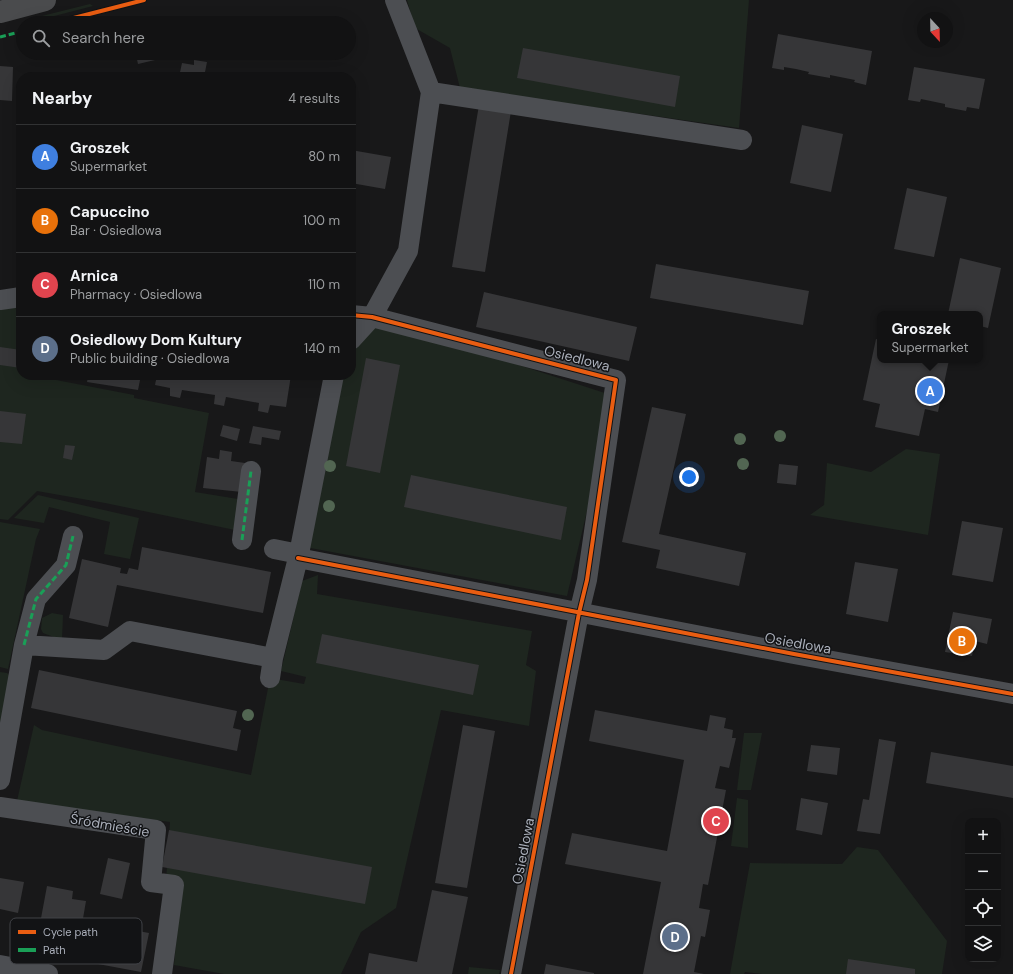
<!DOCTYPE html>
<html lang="en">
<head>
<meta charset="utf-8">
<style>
	:root { --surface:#121213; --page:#1f2021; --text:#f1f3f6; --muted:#9c9ea0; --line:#313233; --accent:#7c3aed }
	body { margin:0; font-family:"DM Sans",sans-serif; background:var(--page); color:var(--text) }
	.controls { position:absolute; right:12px; bottom:12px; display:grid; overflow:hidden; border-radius:8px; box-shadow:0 4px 16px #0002 }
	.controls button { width:36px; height:36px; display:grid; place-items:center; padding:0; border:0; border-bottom:1px solid var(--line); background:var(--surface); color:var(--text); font:20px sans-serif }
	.compass { position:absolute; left:917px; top:12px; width:36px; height:36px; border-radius:50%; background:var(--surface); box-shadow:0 4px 16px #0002; rotate:158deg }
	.you { position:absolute; left:689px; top:477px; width:14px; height:14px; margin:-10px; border:3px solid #fff; border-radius:50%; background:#1a73e8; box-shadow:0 0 0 6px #1a73e833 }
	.badge { display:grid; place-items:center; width:26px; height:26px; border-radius:50%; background:var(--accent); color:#fff; font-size:13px; font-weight:700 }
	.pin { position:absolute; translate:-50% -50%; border:2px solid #fff; box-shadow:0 1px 4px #0006 }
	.popup { position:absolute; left:877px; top:311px; width:106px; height:52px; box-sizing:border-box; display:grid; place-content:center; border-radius:8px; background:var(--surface); filter:drop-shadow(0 1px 3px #0005); font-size:13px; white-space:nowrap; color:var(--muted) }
	.popup b { font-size:15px; color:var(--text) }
	.popup::after { content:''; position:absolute; left:50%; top:100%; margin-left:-8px; border:8px solid transparent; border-top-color:var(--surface) }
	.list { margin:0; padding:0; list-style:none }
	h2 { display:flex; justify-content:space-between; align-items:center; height:52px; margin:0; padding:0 16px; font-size:17px }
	h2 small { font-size:13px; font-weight:400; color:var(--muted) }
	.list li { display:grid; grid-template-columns:26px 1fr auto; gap:12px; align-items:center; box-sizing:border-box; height:64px; padding:0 16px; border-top:1px solid var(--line) }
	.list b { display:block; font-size:15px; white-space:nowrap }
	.list p { margin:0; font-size:13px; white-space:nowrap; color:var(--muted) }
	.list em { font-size:13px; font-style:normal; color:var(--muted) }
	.icon { flex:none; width:22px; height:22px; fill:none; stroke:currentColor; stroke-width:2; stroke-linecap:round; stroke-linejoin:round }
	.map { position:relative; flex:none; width:1013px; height:974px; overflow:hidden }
	.search { position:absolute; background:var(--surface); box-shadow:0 4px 16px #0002; left:16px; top:16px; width:340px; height:44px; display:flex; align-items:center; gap:10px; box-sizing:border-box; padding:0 14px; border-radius:22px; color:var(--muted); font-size:15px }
	.panel { position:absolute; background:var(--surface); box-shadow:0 4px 16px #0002; left:16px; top:72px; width:340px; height:308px; border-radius:16px }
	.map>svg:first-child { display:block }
	.green { fill:#1e261f }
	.building { fill:#363638 }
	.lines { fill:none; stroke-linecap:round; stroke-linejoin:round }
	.minor { stroke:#4c4e52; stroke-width:20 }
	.primary { stroke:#4a4b4d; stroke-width:22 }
	.quiet { stroke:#1a9f57; stroke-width:3; stroke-dasharray:6 3; stroke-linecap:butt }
	.cycleway-casing { stroke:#121315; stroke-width:6 }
	.cycleway { stroke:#e95d12; stroke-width:4 }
	.tree { fill:#526652 }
	.labels { text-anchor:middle; stroke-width:3; stroke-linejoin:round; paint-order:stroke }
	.street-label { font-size:14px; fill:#aaafba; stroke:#121315 }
	.key { fill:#121315; stroke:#404247; stroke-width:1 }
	.key-label { font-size:11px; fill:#aaafba }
</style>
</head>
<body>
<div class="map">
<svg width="1013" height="974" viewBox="0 0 1013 974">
	<rect width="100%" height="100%" fill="#181819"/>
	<!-- green -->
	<path class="green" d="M407 0H749L739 128 460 88 450 48 415 28Z
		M90 4 93 6 35 21 34 18Z
		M0 308H21V375H51V379L134 395V398L209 413 195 492 238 499 235 530 105 503 37 491 8 520 0 519Z
		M372 317 614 396 567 596 305 547 334 375H351V340Z
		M906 449 940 454 928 535 810 515 824 505 827 463 871 472Z
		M38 495 139 518 130 559 104 554 110 522 49 507 44 523 14 518Z
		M0 522 40 529 36 539 8 669 0 667Z
		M318 575 317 594 532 631 526 665 536 671 529 726 441 710 396 908 361 932 341 974H224L174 965 180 901 166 881 170 822 17 801 34 725 42 730 251 775 270 678 304 684 306 677 281 671 302 581Z
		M52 613 63 615 62 640 43 633 41 629 42 618Z
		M0 672 7 673 10 676 0 731Z
		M744 733H762L751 790H737Z
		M737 798 748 800V848L731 846Z
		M857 847 878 850 947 941 942 974H762L745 972 744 974H730L750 863 842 864Z
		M469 967 500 970 499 974H468Z"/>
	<!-- building -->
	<path class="building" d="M778 34 872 51 866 85 854 82 855 80 830 75V78L808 74 809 72 796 69 784 67V70L772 68Z
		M523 48 680 76 675 107 517 78Z
		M122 53H153L155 60 138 64 136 55 123 58Z
		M194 60 207 62 204 77H179L182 63 194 65Z
		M0 66 13 67 12 101 0 100Z
		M914 67 985 79 979 109 967 107 966 111 945 107V104L921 99 920 102 908 100Z
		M479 105 511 111 485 272 452 267Z
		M802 125 843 134 831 192 790 183Z
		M351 150 391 157 385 189 351 183Z
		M907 188 947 197 934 257 894 249Z
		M960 258 1001 268 988 328 980 326V314H948Z
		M656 264 809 291 803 325 650 298Z
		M484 292 637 327 629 361 476 327Z
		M876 339 880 340V360H949L938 412 925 409 919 436 875 427 880 404 863 400Z
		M0 347 21 350V368L0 365Z
		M366 358 400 365 380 473 346 466Z
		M79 375H141L138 390 87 382 88 377Z
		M157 375H291L286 407 270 405 268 413 258 411 259 403 226 397 224 406 214 404 215 395 182 390 180 398 170 396V388L155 385Z
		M652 407 686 414 659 534 746 553 739 586 656 568 660 550 622 542Z
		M0 411 26 414 22 444 0 442Z
		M223 425 240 429 237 441 220 436Z
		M253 426 281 431 279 440 262 437 261 445 249 443Z
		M65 445 75 446 72 460 63 458Z
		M220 450 232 452 231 461 245 463 242 492 203 488 207 457 219 459Z
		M779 464 798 466 796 485 777 483Z
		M411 475 567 507 561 540 404 507Z
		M962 521 1003 528 993 582 952 575Z
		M142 547 271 572 263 613 117 585 108 627 69 618 82 559 121 568 120 573 127 574 129 568 138 570Z
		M855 562 898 569 888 622 846 614Z
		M953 612 992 619 987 644 975 641 972 656 945 652Z
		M322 634 479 665 473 695 316 663Z
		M39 670 237 711 233 728 241 730 237 751 31 708Z
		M595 710 707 731 710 715 726 718 724 728 733 730 732 738H736L729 768 720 766 715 788 726 790 708 885 703 884 699 908 710 910 705 937 701 936 694 972 704 974H643L661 882 565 864 572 833 667 851 684 760 589 741Z
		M463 725 495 731 467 888 435 883Z
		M879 739 896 742 880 834 857 831 863 799 869 800Z
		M811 745 840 748 837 775 807 771Z
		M931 752 1013 766V798L926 783Z
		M801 798 828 803 822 835 796 830Z
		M169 830 372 867 365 904 162 867Z
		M108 858 130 863 122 899 100 894Z
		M0 878 24 882 18 913 0 909Z
		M47 886 73 891 72 899 86 901 80 936 39 929Z
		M432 890 468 897 452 974H365L369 953 417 962Z
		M106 925 149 933 141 972 98 964Z
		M848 959 915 969V974H846Z
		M546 964 594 973V974H544Z"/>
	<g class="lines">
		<!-- minor -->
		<path class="minor" d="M431 92 742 140
			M0 300 21 297
			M351 315 372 317 616 380 587 580 579 613 511 974
			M351 340 372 317 408 251 431 92 395 0
			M242 540 251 471
			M274 549 299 554
			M298 558 794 654 1013 694
			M24 645 36 599 66 565 73 536
			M270 678 273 658
			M0 780 24 645 104 650 130 631 273 658 299 554 334 375
			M0 807 156 830 151 882 174 885 162 974
			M0 965 48 974"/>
		<!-- primary -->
		<path class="primary" d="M0 12 45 0"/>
		<!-- quiet -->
		<path class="quiet" d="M0 37 23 31
			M242 540 251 471
			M24 645 36 599 66 565 73 536"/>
		<defs>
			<path id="cycleway" d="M54 23 144 0
				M351 315 372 317 616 380 587 580 579 613 511 974
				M298 558 794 654 1013 694"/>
		</defs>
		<!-- cycleway casing -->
		<use href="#cycleway" class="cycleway-casing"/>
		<!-- cycleway -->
		<use href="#cycleway" class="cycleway"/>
	</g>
	<!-- trees -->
	<g class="tree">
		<circle cx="780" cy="436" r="6"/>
		<circle cx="740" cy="439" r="6"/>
		<circle cx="743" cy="464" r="6"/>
		<circle cx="330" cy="466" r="6"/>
		<circle cx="329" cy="506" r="6"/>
		<circle cx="248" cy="715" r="6"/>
	</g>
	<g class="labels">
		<!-- street labels -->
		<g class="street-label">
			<text transform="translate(577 358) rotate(14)" y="5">Osiedlowa</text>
			<text transform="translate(798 643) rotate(10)" y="5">Osiedlowa</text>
			<text transform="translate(110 825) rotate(10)" y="5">Śródmieście</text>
			<text transform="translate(523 851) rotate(-79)" y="5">Osiedlowa</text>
		</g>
	</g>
	<!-- legend -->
	<rect x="10" y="918" width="132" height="46" rx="6" class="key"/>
	<rect x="18" y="930" width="18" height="4" fill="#e95d12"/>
	<rect x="18" y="948" width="18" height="4" fill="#1a9f57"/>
	<g class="key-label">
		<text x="43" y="936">Cycle path</text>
		<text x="43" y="954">Path</text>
	</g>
</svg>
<div class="controls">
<button>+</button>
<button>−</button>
<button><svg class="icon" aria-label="locate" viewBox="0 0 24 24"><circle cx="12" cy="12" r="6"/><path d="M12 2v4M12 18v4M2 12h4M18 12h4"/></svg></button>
<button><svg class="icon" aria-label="layers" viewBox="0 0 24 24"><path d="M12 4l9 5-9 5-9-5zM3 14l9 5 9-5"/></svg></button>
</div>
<svg class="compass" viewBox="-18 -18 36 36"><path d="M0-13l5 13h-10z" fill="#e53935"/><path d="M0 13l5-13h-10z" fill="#9c9ea0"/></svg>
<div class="you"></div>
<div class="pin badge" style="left:930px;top:391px;background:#3f7fe0">A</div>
<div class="popup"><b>Groszek</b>Supermarket</div>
<div class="pin badge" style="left:962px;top:641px;background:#e8710a">B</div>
<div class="pin badge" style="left:716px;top:821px;background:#e0444e">C</div>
<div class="pin badge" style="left:675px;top:937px;background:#5c6f8a">D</div>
<div class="search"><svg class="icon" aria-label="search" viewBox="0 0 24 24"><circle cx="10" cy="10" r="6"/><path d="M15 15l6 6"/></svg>Search here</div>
<section class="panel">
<h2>Nearby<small>4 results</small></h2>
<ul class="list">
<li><span class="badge" style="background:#3f7fe0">A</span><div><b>Groszek</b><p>Supermarket</p></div><em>80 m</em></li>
<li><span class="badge" style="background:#e8710a">B</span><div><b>Capuccino</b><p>Bar · Osiedlowa</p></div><em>100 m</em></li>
<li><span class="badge" style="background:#e0444e">C</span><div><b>Arnica</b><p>Pharmacy · Osiedlowa</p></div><em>110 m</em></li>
<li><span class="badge" style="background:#5c6f8a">D</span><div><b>Osiedlowy Dom Kultury</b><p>Public building · Osiedlowa</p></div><em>140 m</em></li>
</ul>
</section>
</div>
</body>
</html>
